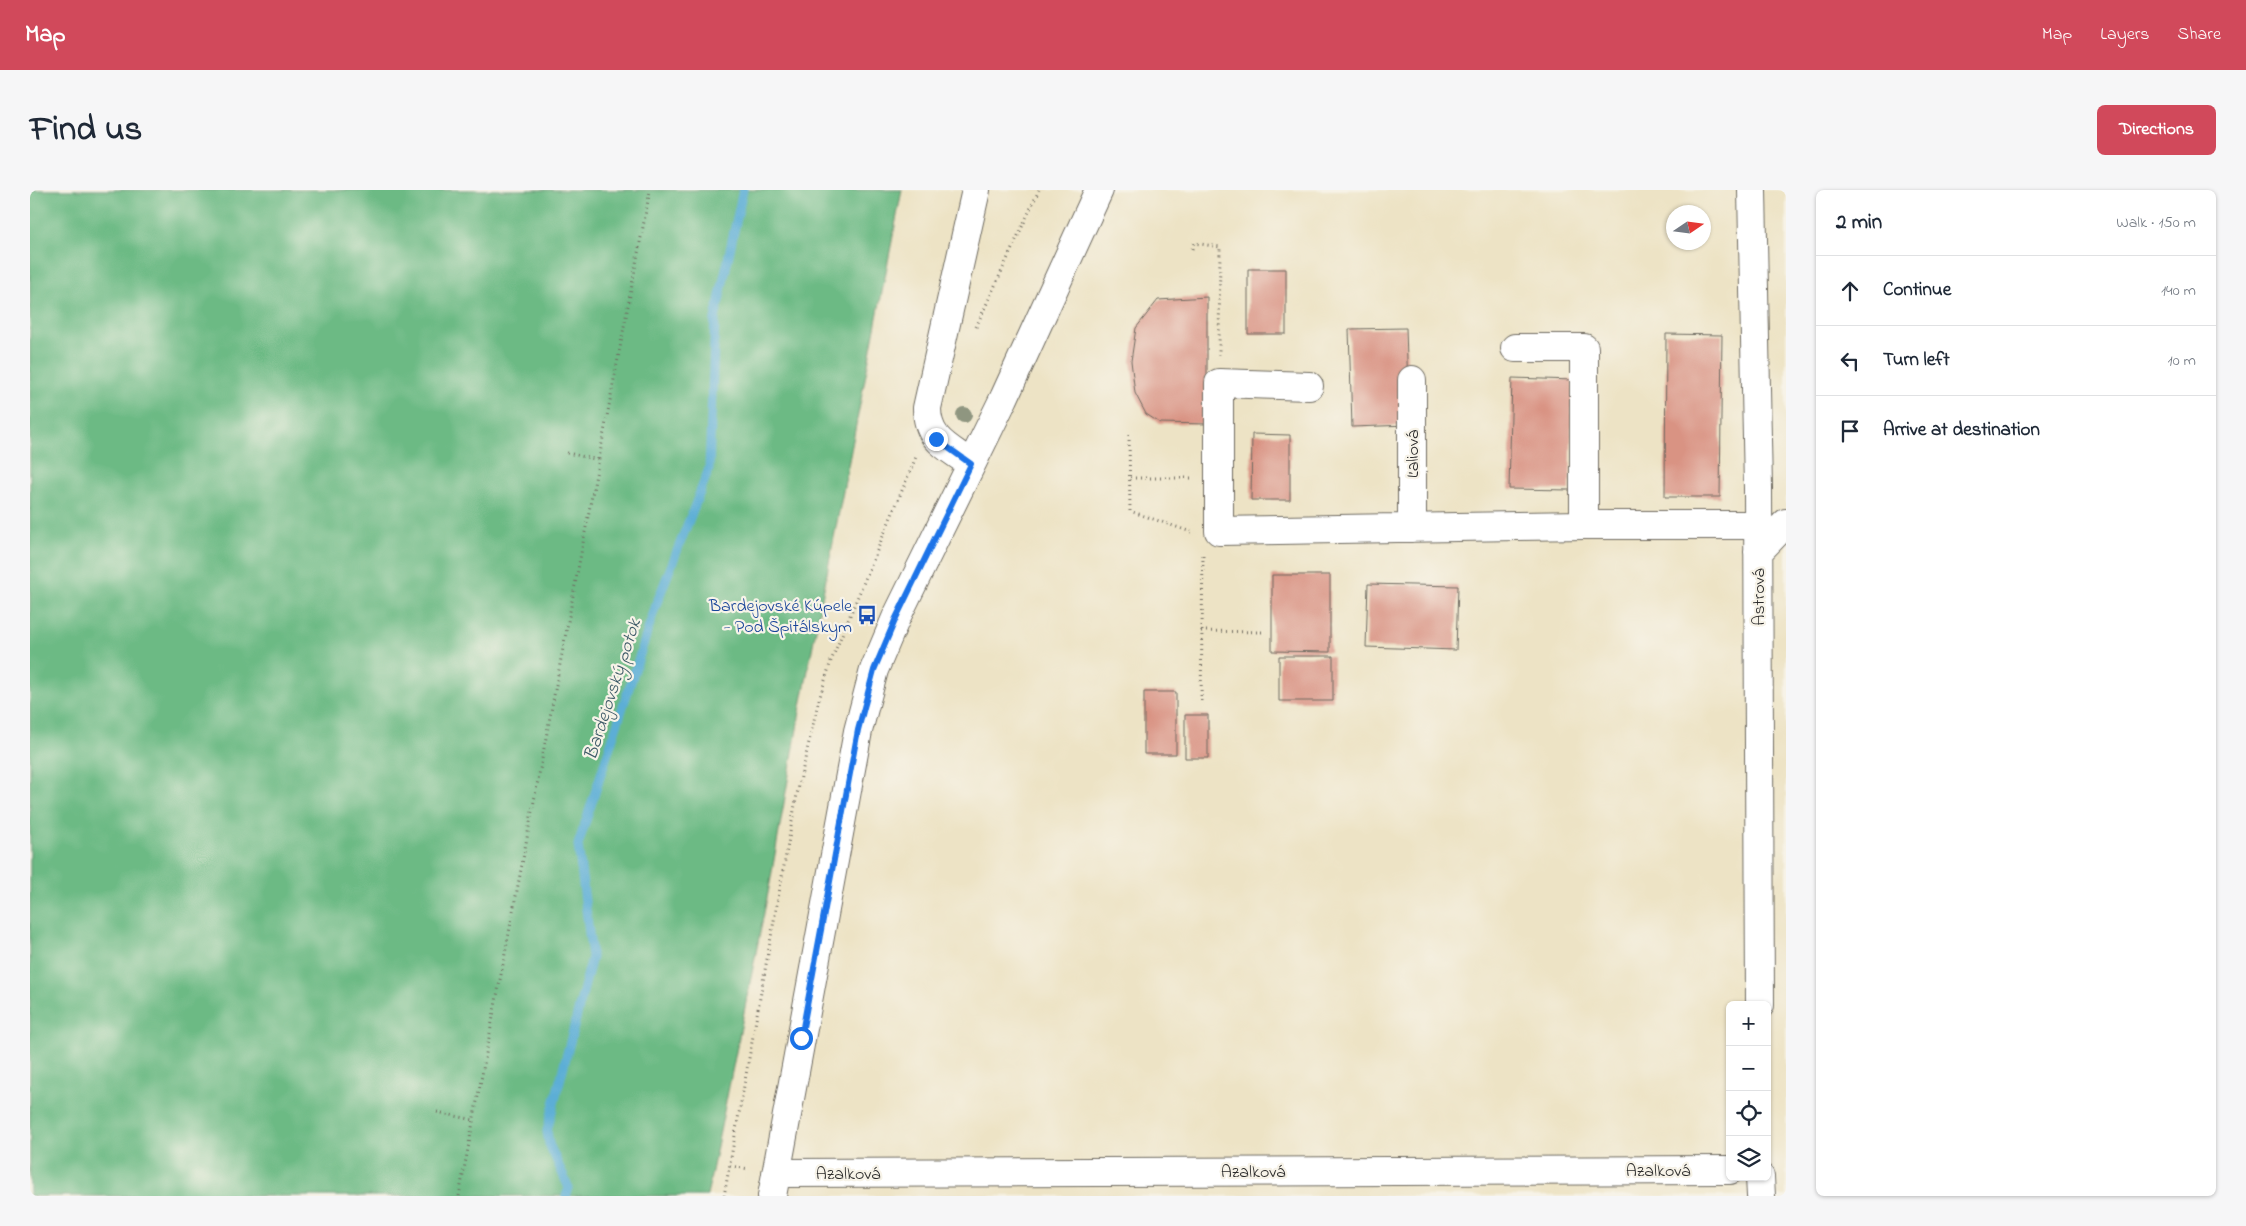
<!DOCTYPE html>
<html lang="en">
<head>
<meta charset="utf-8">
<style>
	:root { --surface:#fff; --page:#f6f6f7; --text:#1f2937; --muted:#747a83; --line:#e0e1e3; --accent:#d1495b }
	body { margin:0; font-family:"Indie Flower",sans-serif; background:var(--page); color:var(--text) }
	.controls { position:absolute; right:15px; bottom:15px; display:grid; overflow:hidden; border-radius:8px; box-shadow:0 1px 4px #0004 }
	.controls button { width:45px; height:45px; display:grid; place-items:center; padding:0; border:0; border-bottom:1px solid var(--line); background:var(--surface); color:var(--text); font:25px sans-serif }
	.compass { position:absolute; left:1636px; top:15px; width:45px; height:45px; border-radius:50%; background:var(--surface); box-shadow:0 1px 4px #0004; rotate:77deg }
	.stop { position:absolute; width:15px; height:15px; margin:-11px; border:4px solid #1a73e8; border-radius:50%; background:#fff }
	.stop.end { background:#1a73e8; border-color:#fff; box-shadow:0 1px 5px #0008 }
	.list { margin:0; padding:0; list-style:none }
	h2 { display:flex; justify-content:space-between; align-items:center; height:65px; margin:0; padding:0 20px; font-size:21px }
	h2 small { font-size:16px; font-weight:400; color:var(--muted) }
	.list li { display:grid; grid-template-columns:32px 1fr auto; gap:15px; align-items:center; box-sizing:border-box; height:70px; padding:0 20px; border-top:1px solid var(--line) }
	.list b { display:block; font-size:19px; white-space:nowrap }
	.list em { font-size:16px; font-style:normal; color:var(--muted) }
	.icon { flex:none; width:28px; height:28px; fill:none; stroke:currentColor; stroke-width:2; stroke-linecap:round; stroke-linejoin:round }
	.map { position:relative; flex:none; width:1756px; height:1006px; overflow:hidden; border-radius:8px }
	header { display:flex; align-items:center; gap:30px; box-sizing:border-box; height:70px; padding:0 25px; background:var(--accent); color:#fff }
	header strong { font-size:24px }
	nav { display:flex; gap:28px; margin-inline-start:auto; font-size:18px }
	.intro { display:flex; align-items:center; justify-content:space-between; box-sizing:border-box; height:120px; padding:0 30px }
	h1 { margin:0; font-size:35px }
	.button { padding:12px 22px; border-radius:8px; background:var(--accent); color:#fff; font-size:18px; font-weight:700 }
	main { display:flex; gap:30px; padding:0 30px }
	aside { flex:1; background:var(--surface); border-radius:8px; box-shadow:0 1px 4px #0004 }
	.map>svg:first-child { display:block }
	.forest { fill:#6cba84; stroke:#4c7258 }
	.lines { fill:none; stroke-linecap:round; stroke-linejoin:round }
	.stream { stroke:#5baed6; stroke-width:9 }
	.building { fill:#d99383 }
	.minor-casing { stroke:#6f6b61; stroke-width:30 }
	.path { stroke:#6f6b61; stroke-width:3; stroke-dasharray:1 4; stroke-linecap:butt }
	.minor { stroke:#fff; stroke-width:28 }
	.tree { fill:#8f9680 }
	.route { stroke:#1a73e8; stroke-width:6 }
	.labels { text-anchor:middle; stroke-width:4.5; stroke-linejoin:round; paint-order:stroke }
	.street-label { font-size:18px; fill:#2b2b2b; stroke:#f7f3e8 }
	.transit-label { font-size:18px; fill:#164399; stroke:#f7f3e8; text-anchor:end }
	.water-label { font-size:19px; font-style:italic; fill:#3c5967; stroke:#f7f3e8 }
</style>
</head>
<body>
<header>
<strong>Map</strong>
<nav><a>Map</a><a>Layers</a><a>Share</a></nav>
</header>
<div class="intro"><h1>Find us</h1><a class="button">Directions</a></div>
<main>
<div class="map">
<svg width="1756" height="1006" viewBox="0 0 1756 1006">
	<rect width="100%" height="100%" fill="#f7f3e8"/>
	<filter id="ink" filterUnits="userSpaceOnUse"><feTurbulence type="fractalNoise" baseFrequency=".02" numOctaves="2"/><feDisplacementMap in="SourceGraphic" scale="10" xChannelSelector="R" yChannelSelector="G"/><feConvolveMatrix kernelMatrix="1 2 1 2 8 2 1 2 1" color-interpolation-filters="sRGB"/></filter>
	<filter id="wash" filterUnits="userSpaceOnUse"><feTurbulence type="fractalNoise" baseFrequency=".0096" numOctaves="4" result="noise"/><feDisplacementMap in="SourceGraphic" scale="20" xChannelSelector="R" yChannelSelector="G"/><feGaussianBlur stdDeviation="1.12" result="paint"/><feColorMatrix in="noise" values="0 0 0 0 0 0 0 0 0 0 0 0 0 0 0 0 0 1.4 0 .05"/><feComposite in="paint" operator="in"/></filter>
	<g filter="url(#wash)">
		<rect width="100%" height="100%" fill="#ede3c5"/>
		<!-- forest -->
		<path class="forest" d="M0 0H872L771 516 740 693 677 1006H0Z"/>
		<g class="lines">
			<!-- stream -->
			<path class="stream" d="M536 1006 539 998 519 954 517 941 562 767 548 655 626 415 679 279 685 129 713 0"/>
		</g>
		<g id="blocks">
			<!-- building -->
			<path class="building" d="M1218 79H1256V144H1218Z
				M1177 107V234L1130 233 1116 224 1105 203 1101 171 1106 138 1128 110Z
				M1376 138 1379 235 1322 237 1319 139Z
				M1636 144 1692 145 1690 307H1635Z
				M1482 188 1543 190 1540 300 1479 299Z
				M1222 244 1260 245V310H1221Z
				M1242 385H1300V462L1242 461Z
				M1338 394 1428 396 1426 460 1336 457Z
				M1249 466H1303V511H1249Z
				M1114 502H1146V564H1114Z
				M1155 525H1178V568H1155Z"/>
		</g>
	</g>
	<g filter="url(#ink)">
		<use href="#blocks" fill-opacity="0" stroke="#6f6b61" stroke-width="1"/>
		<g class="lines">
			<defs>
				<path id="minor" d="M1722 0 1728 298 1730 815
					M1485 158H1554V335
					M1382 190V338
					M1279 196 1189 193V341L1554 335H1728
					M941 274C918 257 897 250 897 218L946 0
					M1728 362 1756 333
					M746 983 1700 980
					M1730 987 1731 1006
					M742 1006 828 541 844 480 866 428 974 208 1069 0"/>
			</defs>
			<!-- minor casing -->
			<use href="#minor" class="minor-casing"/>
			<!-- path -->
			<path class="path" d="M1162 59 1164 53 1190 57 1189 165
				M946 137 1009 0
				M1099 245 1100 321 1161 342
				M537 263 569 270
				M1100 288H1162
				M1171 441 1232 442
				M1171 511 1173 365
				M407 922 444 930
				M700 976 719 979
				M429 1006 620 0
				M694 1006 767 604 788 513 801 471 886 267"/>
			<!-- minor -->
			<use href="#minor" class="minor"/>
		</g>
		<!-- trees -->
		<circle class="tree" cx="934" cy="225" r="8"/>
	</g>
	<g class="lines" filter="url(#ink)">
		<!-- route -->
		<path class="route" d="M771 848 828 540 844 480 866 428 941 274 906 249"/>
	</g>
	<!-- icons -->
	<defs>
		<symbol id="bus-bare" viewBox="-9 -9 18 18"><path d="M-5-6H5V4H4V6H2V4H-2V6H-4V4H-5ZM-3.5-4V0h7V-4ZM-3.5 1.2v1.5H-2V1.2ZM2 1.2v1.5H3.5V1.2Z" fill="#1a4fb4" stroke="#f7f3e8" stroke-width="2.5" paint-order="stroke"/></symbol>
	</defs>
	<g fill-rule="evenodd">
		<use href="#bus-bare" x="823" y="411" width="28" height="28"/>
	</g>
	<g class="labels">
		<!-- street labels -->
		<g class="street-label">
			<text transform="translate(1382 264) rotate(-90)" y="6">Ľaliová</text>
			<text transform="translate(1728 407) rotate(-90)" y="6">Astrová</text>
			<text x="1628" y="986">Azalková</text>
			<text x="1223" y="987">Azalková</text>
			<text x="818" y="989">Azalková</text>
		</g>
		<!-- transit labels -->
		<g class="transit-label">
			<text x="822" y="421">Bardejovské Kúpele<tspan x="822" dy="21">- Pod Špitálskym</tspan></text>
		</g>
		<!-- water labels -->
		<g class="water-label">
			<text transform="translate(581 499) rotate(-72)" y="7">Bardejovský potok</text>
		</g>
	</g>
</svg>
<div class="controls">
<button>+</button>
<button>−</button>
<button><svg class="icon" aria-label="locate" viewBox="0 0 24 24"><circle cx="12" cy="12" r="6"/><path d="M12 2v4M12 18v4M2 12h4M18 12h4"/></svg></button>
<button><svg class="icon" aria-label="layers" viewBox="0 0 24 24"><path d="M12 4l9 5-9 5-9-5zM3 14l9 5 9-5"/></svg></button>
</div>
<svg class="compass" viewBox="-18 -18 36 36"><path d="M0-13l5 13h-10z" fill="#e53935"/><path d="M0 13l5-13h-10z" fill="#747a83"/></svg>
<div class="stop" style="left:771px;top:848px"></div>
<div class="stop end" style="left:906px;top:249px"></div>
</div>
<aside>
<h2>2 min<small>Walk · 150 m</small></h2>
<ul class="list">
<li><svg class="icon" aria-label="ahead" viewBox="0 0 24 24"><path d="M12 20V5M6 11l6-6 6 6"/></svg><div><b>Continue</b></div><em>140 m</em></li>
<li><svg class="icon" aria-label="left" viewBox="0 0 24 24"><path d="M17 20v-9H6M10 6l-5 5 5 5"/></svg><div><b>Turn left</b></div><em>10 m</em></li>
<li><svg class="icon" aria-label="arrive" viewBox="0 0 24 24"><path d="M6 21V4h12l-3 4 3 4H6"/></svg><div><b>Arrive at destination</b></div></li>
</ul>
</aside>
</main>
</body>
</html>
